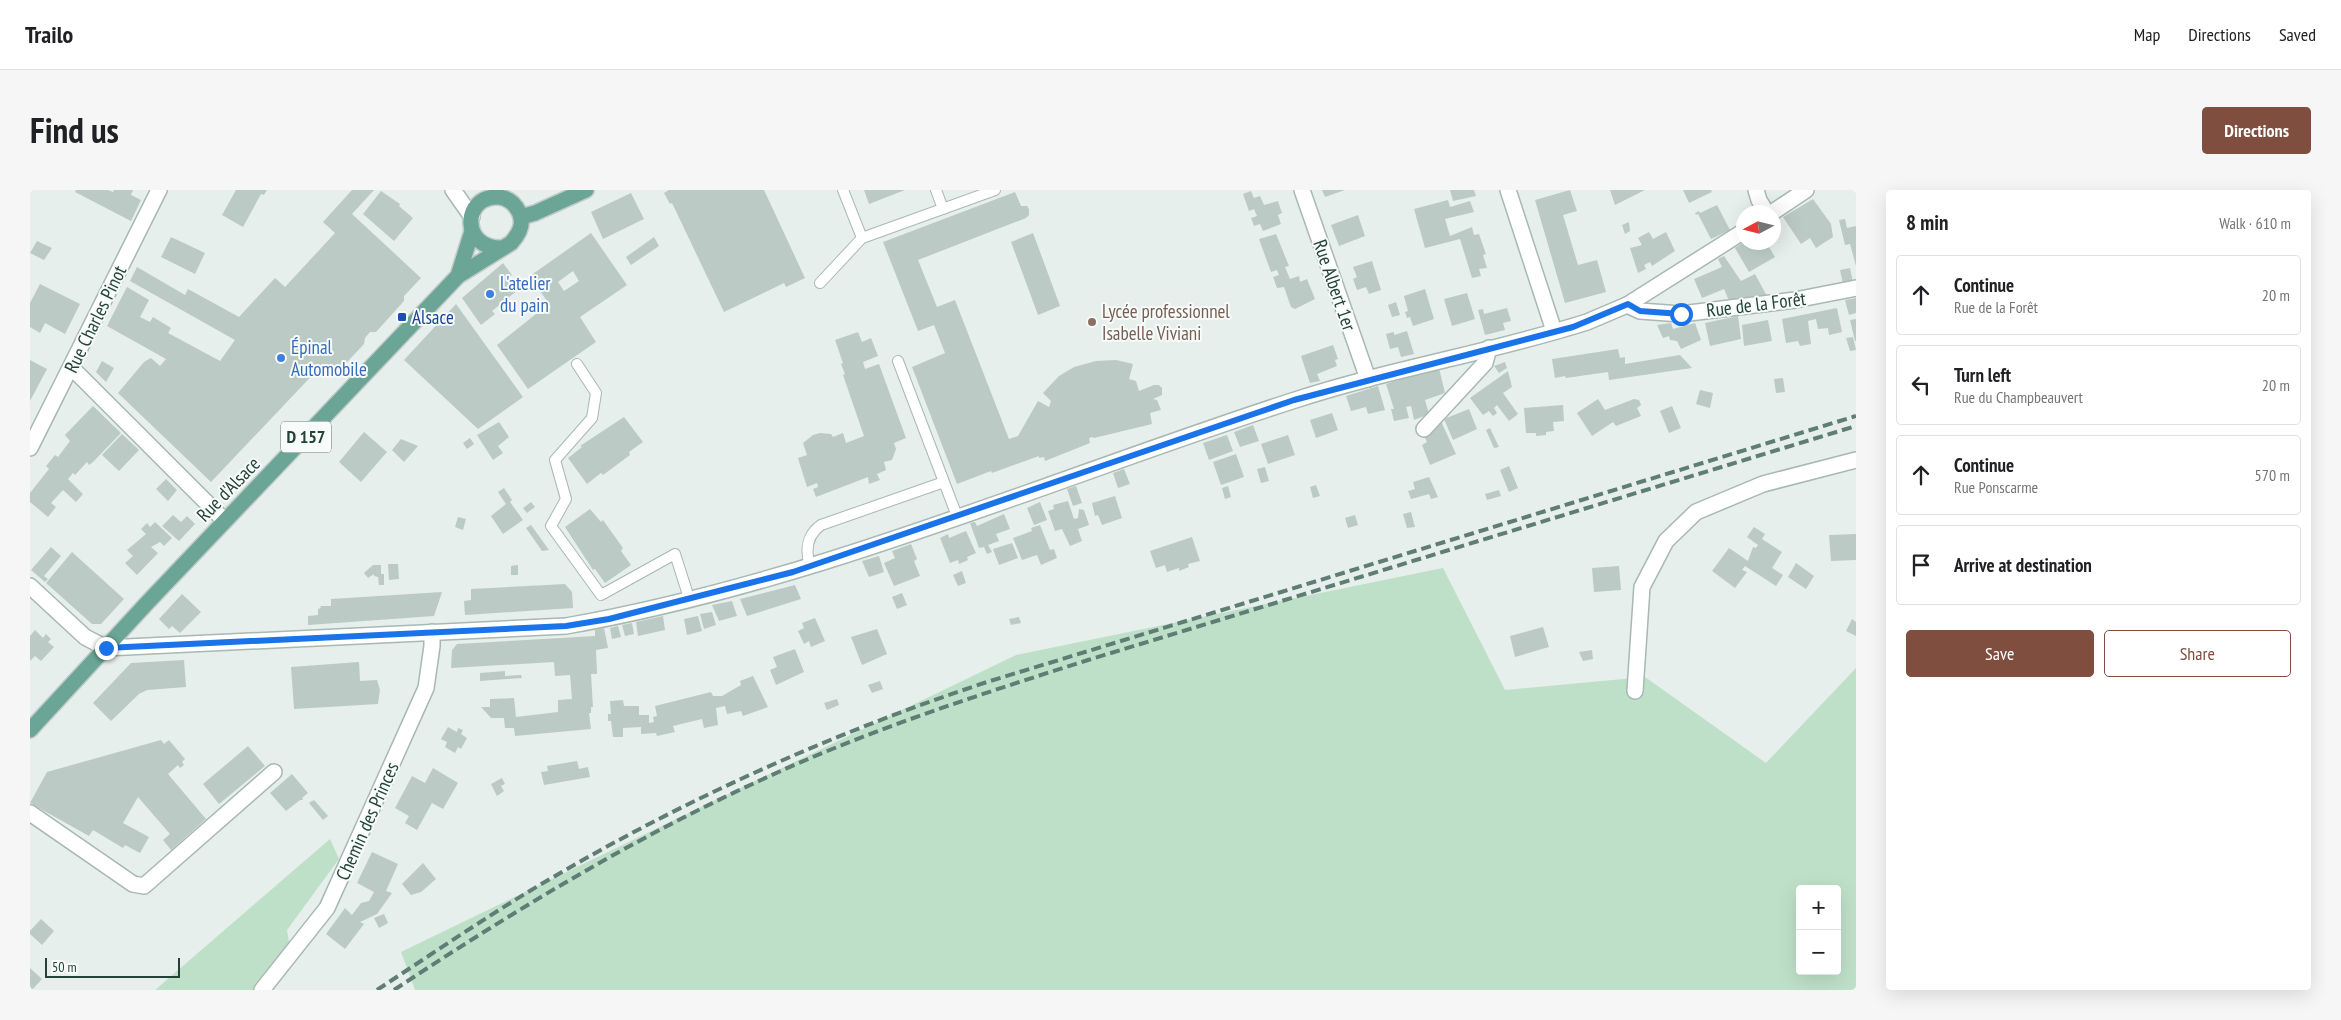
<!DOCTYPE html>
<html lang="en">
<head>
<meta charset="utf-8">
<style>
	:root { --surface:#fff; --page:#f6f6f6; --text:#202124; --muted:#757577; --line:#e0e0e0; --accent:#7f4e3f }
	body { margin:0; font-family:"PT Sans Narrow",sans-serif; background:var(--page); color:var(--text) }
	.controls { position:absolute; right:15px; bottom:15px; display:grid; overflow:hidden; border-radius:5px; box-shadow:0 5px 20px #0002 }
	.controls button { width:45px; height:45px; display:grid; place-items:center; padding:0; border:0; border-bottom:1px solid var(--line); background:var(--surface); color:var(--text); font:25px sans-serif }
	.compass { position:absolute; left:1706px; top:15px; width:45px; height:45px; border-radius:50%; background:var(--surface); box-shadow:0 5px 20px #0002; rotate:263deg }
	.scale { position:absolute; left:15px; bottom:12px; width:135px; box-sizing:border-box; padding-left:5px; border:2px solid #24423a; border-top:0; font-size:14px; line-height:18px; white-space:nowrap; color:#24423a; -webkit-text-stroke:4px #f7fbf9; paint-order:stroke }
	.stop { position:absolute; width:15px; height:15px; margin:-11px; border:4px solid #1a73e8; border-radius:50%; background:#fff }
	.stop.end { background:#1a73e8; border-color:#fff; box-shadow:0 1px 5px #0008 }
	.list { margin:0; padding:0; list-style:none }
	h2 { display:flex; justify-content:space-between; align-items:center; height:65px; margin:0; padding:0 20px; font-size:21px }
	h2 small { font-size:16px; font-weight:400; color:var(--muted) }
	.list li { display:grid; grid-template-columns:32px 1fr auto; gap:15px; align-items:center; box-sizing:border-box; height:80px; margin:0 10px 10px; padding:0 10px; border:1px solid var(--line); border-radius:5px }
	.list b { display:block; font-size:19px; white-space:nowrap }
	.list p { margin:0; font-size:16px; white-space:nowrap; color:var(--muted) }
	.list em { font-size:16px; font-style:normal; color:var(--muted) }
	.actions { display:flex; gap:10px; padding:15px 20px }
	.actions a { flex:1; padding:11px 0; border:1px solid var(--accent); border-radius:5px; text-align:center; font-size:18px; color:var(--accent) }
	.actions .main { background:var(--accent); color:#fff }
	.icon { flex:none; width:28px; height:28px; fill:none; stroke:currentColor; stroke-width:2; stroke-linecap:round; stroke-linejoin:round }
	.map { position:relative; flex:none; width:1826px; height:800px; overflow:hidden; border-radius:5px }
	header { display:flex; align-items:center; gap:30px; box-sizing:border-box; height:70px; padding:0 25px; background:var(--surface); border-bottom:1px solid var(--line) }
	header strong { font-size:24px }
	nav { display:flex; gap:28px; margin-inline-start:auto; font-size:18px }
	.intro { display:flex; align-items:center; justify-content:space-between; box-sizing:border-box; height:120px; padding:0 30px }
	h1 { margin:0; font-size:35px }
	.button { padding:12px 22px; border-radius:5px; background:var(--accent); color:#fff; font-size:18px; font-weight:700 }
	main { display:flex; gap:30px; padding:0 30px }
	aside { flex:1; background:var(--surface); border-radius:5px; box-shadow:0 5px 20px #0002 }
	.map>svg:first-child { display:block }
	.green { fill:#bfe0c8; fill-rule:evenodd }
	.building { fill:#bbcac4; fill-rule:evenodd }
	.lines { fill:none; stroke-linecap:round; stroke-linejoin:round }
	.service-casing { stroke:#a8b8b2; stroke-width:12 }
	.minor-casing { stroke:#a8b8b2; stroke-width:18 }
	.tertiary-casing { stroke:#a8b8b2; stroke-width:18 }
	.primary-casing { stroke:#c2cac8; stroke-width:18 }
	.service { stroke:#fff; stroke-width:10 }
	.minor { stroke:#fff; stroke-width:15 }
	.tertiary { stroke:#fff; stroke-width:15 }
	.primary { stroke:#6aa596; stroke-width:15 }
	.rail { stroke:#5f7d75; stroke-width:4; stroke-dasharray:10 5; stroke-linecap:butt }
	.route { stroke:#1a73e8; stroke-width:6 }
	.shop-dot { fill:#3f7fe0; stroke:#f7fbf9; stroke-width:2 }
	.transit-dot { fill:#1a4fb4; stroke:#f7fbf9; stroke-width:2 }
	.education-dot { fill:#8d6e63; stroke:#f7fbf9; stroke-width:2 }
	.labels { text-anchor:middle; stroke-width:4; stroke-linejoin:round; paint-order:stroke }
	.shield { fill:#f7fbf9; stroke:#637a73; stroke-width:1 }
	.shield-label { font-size:18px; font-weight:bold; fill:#24423a }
	.shop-label { font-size:19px; fill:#366cbe; stroke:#f7fbf9; text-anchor:start }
	.street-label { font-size:19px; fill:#24423a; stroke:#f7fbf9 }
	.education-label { font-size:19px; fill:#785e54; stroke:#f7fbf9; text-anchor:start }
	.transit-label { font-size:19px; fill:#164399; stroke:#f7fbf9; text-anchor:start }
</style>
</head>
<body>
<header>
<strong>Trailo</strong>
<nav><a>Map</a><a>Directions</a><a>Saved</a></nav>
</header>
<div class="intro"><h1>Find us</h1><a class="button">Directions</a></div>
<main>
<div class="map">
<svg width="1826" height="800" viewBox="0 0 1826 800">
	<rect width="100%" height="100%" fill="#e6efeb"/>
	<!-- green -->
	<path class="green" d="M1413 378 1475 500 1615 487 1736 573 1826 478V800H385L371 762 986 465ZM1770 699H1807V781H1770Z
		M300 649 309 669 257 740 260 757 223 800H125Z"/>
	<!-- building -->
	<path class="building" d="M46 0H78L83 2 84 0H103L101 5 111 10 101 31 45 2Z
		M206 0H237L234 5 231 4 213 37 192 25Z
		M322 0H344L322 24 391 88 374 106V111L346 142H340L335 148 334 154 306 184 301 185 291 176 181 292 88 203 114 172 121 168 130 176 136 169 77 136 97 97 119 110 110 127 120 132 123 127 141 138 138 143 190 171 205 150 100 91 107 77 155 105 158 99 209 127 245 88 255 97 305 43 293 32Z
		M639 0H734L775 88 756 97 754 93 694 122 642 13 640 14 634 3Z
		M834 0H875L839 14Z
		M1292 0H1315L1295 7Z
		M1420 0H1444L1446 6 1423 11Z
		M1540 0 1547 21 1533 25 1548 75 1567 70 1576 102 1535 113 1505 10Z
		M1580 0H1615L1585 15Z
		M1653 0H1681L1682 2 1659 13Z
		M351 1 370 14 369 16 383 28 364 51 333 24Z
		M1221 1 1224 8 1230 6 1234 15 1248 11 1252 23 1248 25 1251 34 1233 41 1230 34 1224 36 1221 28 1227 26 1224 19 1219 21 1213 4Z
		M985 2 991 16H997L999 19V25L996 28 888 70 907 117 925 110 979 249 988 246 1008 211 1019 217 1021 211 1013 203 1029 186 1044 177 1066 171 1086 170 1103 174 1099 189 1106 191 1109 201 1124 195H1129L1132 198V205L1123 209 1127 210 1131 220 1120 223 1122 234 1064 248 1063 247 1059 248 1060 253 1015 271 1014 267 1009 268V266L962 283 961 281 927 294 882 177 915 163 904 135 888 141 853 52Z
		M601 3 614 29 573 49 561 22Z
		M1783 9 1801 34 1803 47 1786 58 1780 48 1771 54 1753 27Z
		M1418 10 1420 17 1440 11 1444 22 1415 29 1420 46 1442 37 1444 45 1449 44 1456 64 1453 65 1457 78 1449 79 1451 86 1442 88 1430 49 1395 58 1384 19Z
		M1687 15 1700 40 1681 49 1668 24 1666 25 1665 23 1669 21 1670 23Z
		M1328 25 1335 46 1309 56 1301 35Z
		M1815 29 1817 38 1826 36V76L1820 54 1815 55 1809 30Z
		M1599 32 1600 41 1595 44 1592 35Z
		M1619 42 1623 49 1636 42 1645 61 1622 76 1620 72 1614 75 1616 79 1608 83 1600 58 1612 55 1608 48Z
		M561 43 597 95 550 127 566 152 498 199 467 155 511 120 513 122 521 117 500 86ZM543 81 549 91 534 101 528 92Z
		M1003 43 1030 116 1008 125 981 52Z
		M1246 44 1259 76 1255 77 1260 89 1269 86 1270 92 1277 89 1285 109 1265 119 1261 117 1254 97 1247 98 1243 87 1249 85 1247 80 1241 82 1229 49Z
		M141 47 175 63 165 84 131 67Z
		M624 47 629 56 601 75 596 67Z
		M7 51 22 58 14 70 0 63Z
		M1714 52H1736L1745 67 1719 82 1705 58Z
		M1694 66 1711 91 1725 84 1737 106 1700 113 1694 99 1672 108 1664 89 1692 77 1688 69Z
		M1342 71 1351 100 1339 104 1336 97 1327 100 1323 89 1327 87 1323 77Z
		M473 73 482 85 478 88 488 100 462 121 465 124 451 135 432 108Z
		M1820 78 1823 93 1813 94 1810 80Z
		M10 94 50 114 35 144 15 133 10 143 0 137V113Z
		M1395 99 1404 129 1383 136 1380 127 1377 128 1375 122 1378 121 1374 106Z
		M1437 103 1445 129 1422 136 1414 109Z
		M1826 108V123L1819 125 1815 110Z
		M1366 112 1370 125 1362 127 1358 115Z
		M426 114 493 207 448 239 374 170Z
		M1477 118 1481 131 1473 133 1475 140 1455 145 1448 120 1453 119 1454 124Z
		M1807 118 1812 142 1799 145 1798 138 1788 139 1786 129 1778 131 1781 154 1770 156 1768 151 1756 153 1752 129Z
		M1708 126 1711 149 1680 156 1675 133Z
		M1826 129V151H1825L1820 130Z
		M1738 130 1742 151 1714 156 1712 135Z
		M1641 133 1643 139 1665 133 1671 150 1651 159 1647 151 1640 150 1639 146 1633 148 1627 135Z
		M1377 141 1384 164 1371 167 1368 157 1360 159 1356 144 1364 142V145Z
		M828 142 832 152 841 148 848 166 833 172 835 179 849 174 876 248 864 253 866 259 862 270 854 272 856 280 847 284 850 290 839 294 838 287 786 307 783 299 788 297 787 293 777 297 768 268 777 265 773 253 783 245 790 243 801 244 803 247 813 243 816 253 834 246 813 185 815 184 811 174 813 173 805 150Z
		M1823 147 1826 160 1820 161 1816 148Z
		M1303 155 1308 169 1305 170 1307 176 1287 184 1290 191 1280 193 1271 166Z
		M1588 159 1590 168 1595 167V174L1650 165 1662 178 1579 190 1578 182 1536 188 1535 186 1525 188 1522 169Z
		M0 170 17 179 0 211Z
		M72 171 84 178 76 192 66 182Z
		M1475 172 1477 178 1469 183 1464 176Z
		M1409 178 1415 203 1395 210 1399 224 1384 230 1381 216 1376 217 1379 228 1364 231 1361 219H1364L1356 194Z
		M1478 181 1482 197 1473 203 1488 224 1479 231 1467 215 1464 218 1467 223 1463 226 1459 221 1453 225 1440 208Z
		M1753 188 1755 202 1746 203 1744 189Z
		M1348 196 1355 220 1338 224 1336 217 1321 221 1316 206Z
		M1670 200 1683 203 1680 218 1666 214Z
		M1568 209 1575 220 1604 209 1609 210 1611 215 1607 218 1611 226 1586 236 1583 232 1562 246 1547 223Z
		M1533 215 1534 231 1523 232 1524 241 1516 242V245L1506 246V243H1496L1494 218Z
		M63 216 91 243 63 272 59 275 57 272 45 285 43 283 38 289 53 304 46 312 33 300 21 313 26 317 18 327 0 312V303L19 279 16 276 25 265 28 267 40 251 35 245Z
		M1642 216 1651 238 1639 243 1630 221Z
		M1439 219 1447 239 1423 250 1414 229Z
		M1302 223 1308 240 1286 248 1280 230Z
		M594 227 613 252 599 262 600 265 573 285 571 283 557 294 538 268 552 257 550 256Z
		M1410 229 1426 264 1400 275 1392 255 1397 252 1394 246Z
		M469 232 479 247 468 256 473 263 463 270 447 245Z
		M1223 235 1229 251 1210 257 1204 242Z
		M1460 238 1469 257 1464 258 1456 240Z
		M334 242 357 262 331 292 309 272Z
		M92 244 109 260 89 281 72 265Z
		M1197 245 1203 261 1179 270 1173 253Z
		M1258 245 1265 265 1238 274 1231 254Z
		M440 248 444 254 437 259 433 253Z
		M371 249 388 256 374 272 362 260Z
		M1206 264 1214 287 1191 295 1183 272Z
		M1479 276 1488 298 1479 302 1470 280Z
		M1235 277 1239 291 1231 293 1227 279Z
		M1094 279 1100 294 1088 298 1083 283Z
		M1399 287 1408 307 1401 309 1399 304 1381 309 1378 301 1385 299 1383 292Z
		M136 289 147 300 138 311 126 299Z
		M1286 295 1290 306 1283 308 1280 297Z
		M1046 296 1052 313 1043 316 1037 299Z
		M1198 296 1201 307 1195 309 1192 298Z
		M474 298 482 310 480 312 493 330 473 344 461 326 476 314 468 302Z
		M1469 300 1471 306 1457 310 1455 304Z
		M1085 306 1092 328 1072 335 1068 325 1065 326 1062 313Z
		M1038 311 1044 329 1048 328 1049 319 1054 320 1059 335 1048 339 1052 351 1040 356 1032 339 1025 341 1018 321 1024 319 1023 315Z
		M501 312 505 317 497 323 493 318Z
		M1010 312 1017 330 1004 335 997 318Z
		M560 319 571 332 573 330 593 358 591 361 601 375 575 393 565 379 563 380 535 337Z
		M1381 322 1385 337 1377 338 1373 324Z
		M974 324 980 339 966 344 969 351 958 355 962 362 957 364 954 357 949 358 940 333 945 332 947 336Z
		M143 325 151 332 157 326 165 334 149 351 132 336Z
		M1325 325 1328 335 1318 338 1315 328Z
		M428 327 436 329 433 340 425 337Z
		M125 332 142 348 134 356 130 352 121 357 128 363 107 385 95 373 103 366 97 360 116 344 111 339 117 333 120 337Z
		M501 335 519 360 512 361 496 338Z
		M1010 335 1020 360 1024 359 1027 368 1011 375 1007 365 992 370 983 348 1002 341 1001 338Z
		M1724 337 1735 344 1732 349 1752 362 1742 378 1753 385 1746 396 1715 376 1712 380 1717 382 1705 398 1682 381 1699 358 1718 371 1723 357 1726 358 1728 355 1717 347Z
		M936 341 946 363 937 367 938 370 929 374 928 370 920 373 910 348 918 344 919 348Z
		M1826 344V370L1801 371 1799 345Z
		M1162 347 1170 371 1158 374 1159 377 1149 381V378L1137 382 1135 375 1126 378 1120 361Z
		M982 353 988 368 969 375 963 359Z
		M881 354 887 369 884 371 890 386 864 396 854 373 865 368 862 361Z
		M21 357 31 366 14 386 18 389 15 392 1 380Z
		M42 362 94 409 71 434H62L16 393Z
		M849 366 854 382 839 387 832 371Z
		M1766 373 1784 386 1776 399 1758 387Z
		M358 374H368L369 389 359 390Z
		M343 375H351V384H354V395H349L348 387 344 386V384L338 388 334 383Z
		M488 375V385H481V376Z
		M1589 376 1591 400 1564 402 1562 378Z
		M932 381 936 393 928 396 923 385Z
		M535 394 542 402 543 418 435 425 434 411 441 410V399Z
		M765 395 771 409 717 426 710 409Z
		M412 402 404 426 278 435V426L288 425V419L291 418 290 416H301V409Z
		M872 403 877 415 867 419 862 407Z
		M152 404 171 422 150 443 142 436 139 439 129 429Z
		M702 411 707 426 689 431 682 415Z
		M682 422 686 435 674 439 670 424Z
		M633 426 635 440 608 446 606 432Z
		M668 426 672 441 657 445 654 429Z
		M989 427 991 433 981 435 979 429Z
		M785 428 795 451 781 457 779 451 774 454 768 441 774 438 772 433Z
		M1822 429 1826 432V446L1816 441Z
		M602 433 604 444 595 446 592 435Z
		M588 436 591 447 582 449 580 438Z
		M1513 437 1519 457 1485 467 1480 446Z
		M574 438 578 458 566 460 567 484H561L563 517H561V523H559L561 539 485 546 484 538H475L474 528H461L451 517H460V509L484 508 486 527 528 522V510L542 509 540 485 525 486 524 472 421 478 422 460 427 454 565 446V440Z
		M847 439 857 464 832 475 821 447Z
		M5 440 13 448 16 444 21 449 18 452 24 457 11 471 5 466 0 471V446Z
		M765 459 774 482 746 495 740 480 747 477 743 467Z
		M1562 460 1563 469 1553 471 1549 462Z
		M154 470 156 497 117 500 109 504 81 531 63 513 101 473Z
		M329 472 330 491 347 490 350 500 348 514 264 519 261 477Z
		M475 481V486L491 485 492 488 450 491V483Z
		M723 486 738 517 713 526 711 521 697 524 695 516 686 518 688 535 674 538 672 529 643 536 645 542 627 546 626 543 611 544V537L593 538V547H583L581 531H578V524H581L580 511 593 510 594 516H609V525H619V533L624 532 623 527 627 526 625 516 681 502 683 506H692L711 495 710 491Z
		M850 491 853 499 842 503 838 495Z
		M807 509 809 515 797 520 794 513Z
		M418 537 427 542 428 538 433 540 431 544 437 548 431 559 428 557 425 563 415 557 417 552 411 549Z
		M131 550 134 554 139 550 155 569 152 572 154 575 150 578 148 575 138 584 176 629 141 660 133 650 140 644 108 607 93 633 119 647 110 663 95 655 93 658 63 640 59 646 0 613 17 582Z
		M218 556 235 576 189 614 173 594Z
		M547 571 549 579 558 577 560 587 514 595 511 582 518 581 517 576Z
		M403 578 428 593 413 619 402 613 387 640 375 633 379 626 365 618 382 586 395 593Z
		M262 584 278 603 272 608 273 610H270L256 621 240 603Z
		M472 588 475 594 471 596 474 601 467 606 461 594Z
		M284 610 298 626 293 630 279 613Z
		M342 662 368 674 356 701 362 703 347 724 330 732 334 734 315 759 296 744 315 718 322 725 331 713 339 711 344 702 327 693Z
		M393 673 406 689 391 702 381 705 372 694Z
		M354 724 358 733 349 738 344 728Z
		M11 729 24 741 12 755 0 744V741Z
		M0 778 12 789 2 800H0Z"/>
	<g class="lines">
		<defs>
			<path id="service" d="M813 0 832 48
				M906 0 913 19
				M790 93 832 48 965 0
				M868 171 914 292
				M547 174 566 203 562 228 525 270 536 309 521 336 571 405 645 364 659 408
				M780 376C775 360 777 345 791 335L914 292 927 326"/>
			<path id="minor" d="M1272 0 1338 189
				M1478 0 1524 141
				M1726 0 1729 10 1736 22
				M1597 115 1610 121 1651 124 1765 110 1826 98
				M42 178 195 331
				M1394 239 1455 173 1459 158
				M0 258 129 0
				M0 396 55 447 76 458
				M1605 501 1612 397 1636 351 1666 322 1733 294 1826 270
				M0 623 103 694 114 696 244 582
				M232 800 297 718 396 498 402 456V442"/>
			<path id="tertiary" d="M423 0 442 27
				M1743 22 1776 0
				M76 458 536 436C786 392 1021 289 1262 211 1359 179 1460 163 1557 132L1597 115 1714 41"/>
			<path id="primary" d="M491 27 505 23 556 0
				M442 41 428 86 481 53C489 44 495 34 489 22 485 14 478 8 469 7 432 5 430 59 472 58
				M0 540 117 413 428 86"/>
		</defs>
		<!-- service casing -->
		<use href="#service" class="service-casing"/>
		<!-- minor casing -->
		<use href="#minor" class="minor-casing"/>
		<!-- tertiary casing -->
		<use href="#tertiary" class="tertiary-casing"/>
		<!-- primary casing -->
		<use href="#primary" class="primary-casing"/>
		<!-- service -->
		<use href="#service" class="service"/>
		<!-- minor -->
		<use href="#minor" class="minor"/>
		<!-- tertiary -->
		<use href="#tertiary" class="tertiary"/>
		<!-- primary -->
		<use href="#primary" class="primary"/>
		<!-- rail -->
		<path class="rail" d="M347 800C408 760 469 718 532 682 666 604 809 541 957 492L1826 226
			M364 800C482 722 602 649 731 590 836 541 948 505 1058 470L1826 236"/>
	</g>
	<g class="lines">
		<!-- route -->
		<path class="route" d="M76 458 536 436 579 429 763 382 1264 210 1543 137 1598 114 1610 121 1651 124"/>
	</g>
	<!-- markers -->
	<g class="shop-dot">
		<circle cx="460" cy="104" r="5"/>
		<circle cx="251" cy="168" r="5"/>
	</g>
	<rect class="transit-dot" x="367" y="122" width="10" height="10" rx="2.5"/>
	<circle class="education-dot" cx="1062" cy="132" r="5"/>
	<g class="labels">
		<!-- shield labels -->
		<rect class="shield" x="251" y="231.5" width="50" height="31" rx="4"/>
		<g class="shield-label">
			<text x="276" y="253">D 157</text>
		</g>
		<!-- shop labels -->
		<g class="shop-label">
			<text x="470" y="100">L'atelier<tspan x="470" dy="22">du pain</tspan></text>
			<text x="261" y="164">Épinal<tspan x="261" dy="22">Automobile</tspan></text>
		</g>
		<!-- street labels -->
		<g class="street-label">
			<text transform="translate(1305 95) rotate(71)" y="7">Rue Albert 1er</text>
			<text transform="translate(1726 114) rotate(-7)" y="7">Rue de la Forêt</text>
			<text transform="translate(65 129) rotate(-64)" y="7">Rue Charles Pinot</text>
			<text transform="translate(198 299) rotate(-46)" y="7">Rue d'Alsace</text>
			<text transform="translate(337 631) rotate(-66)" y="7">Chemin des Princes</text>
		</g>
		<!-- education labels -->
		<g class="education-label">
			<text x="1072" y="128">Lycée professionnel<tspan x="1072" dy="22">Isabelle Viviani</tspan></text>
		</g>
		<!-- transit labels -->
		<g class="transit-label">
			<text x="382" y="134">Alsace</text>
		</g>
	</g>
</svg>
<div class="controls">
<button>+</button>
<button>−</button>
</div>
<svg class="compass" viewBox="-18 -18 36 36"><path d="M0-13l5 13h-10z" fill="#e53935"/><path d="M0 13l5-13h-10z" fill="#757577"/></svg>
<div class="scale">50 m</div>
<div class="stop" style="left:1651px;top:124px"></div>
<div class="stop end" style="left:76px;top:458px"></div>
</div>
<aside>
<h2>8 min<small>Walk · 610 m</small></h2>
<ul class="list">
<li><svg class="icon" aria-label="ahead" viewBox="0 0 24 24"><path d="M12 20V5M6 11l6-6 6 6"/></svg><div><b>Continue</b><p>Rue de la Forêt</p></div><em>20 m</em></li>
<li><svg class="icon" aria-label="left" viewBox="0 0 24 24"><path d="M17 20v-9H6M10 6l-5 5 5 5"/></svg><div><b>Turn left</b><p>Rue du Champbeauvert</p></div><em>20 m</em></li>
<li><svg class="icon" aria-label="ahead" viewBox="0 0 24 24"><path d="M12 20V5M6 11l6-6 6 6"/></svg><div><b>Continue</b><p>Rue Ponscarme</p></div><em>570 m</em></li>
<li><svg class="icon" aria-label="arrive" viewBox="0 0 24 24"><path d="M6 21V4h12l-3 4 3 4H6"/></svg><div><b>Arrive at destination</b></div></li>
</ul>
<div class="actions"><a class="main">Save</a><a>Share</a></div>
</aside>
</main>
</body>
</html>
